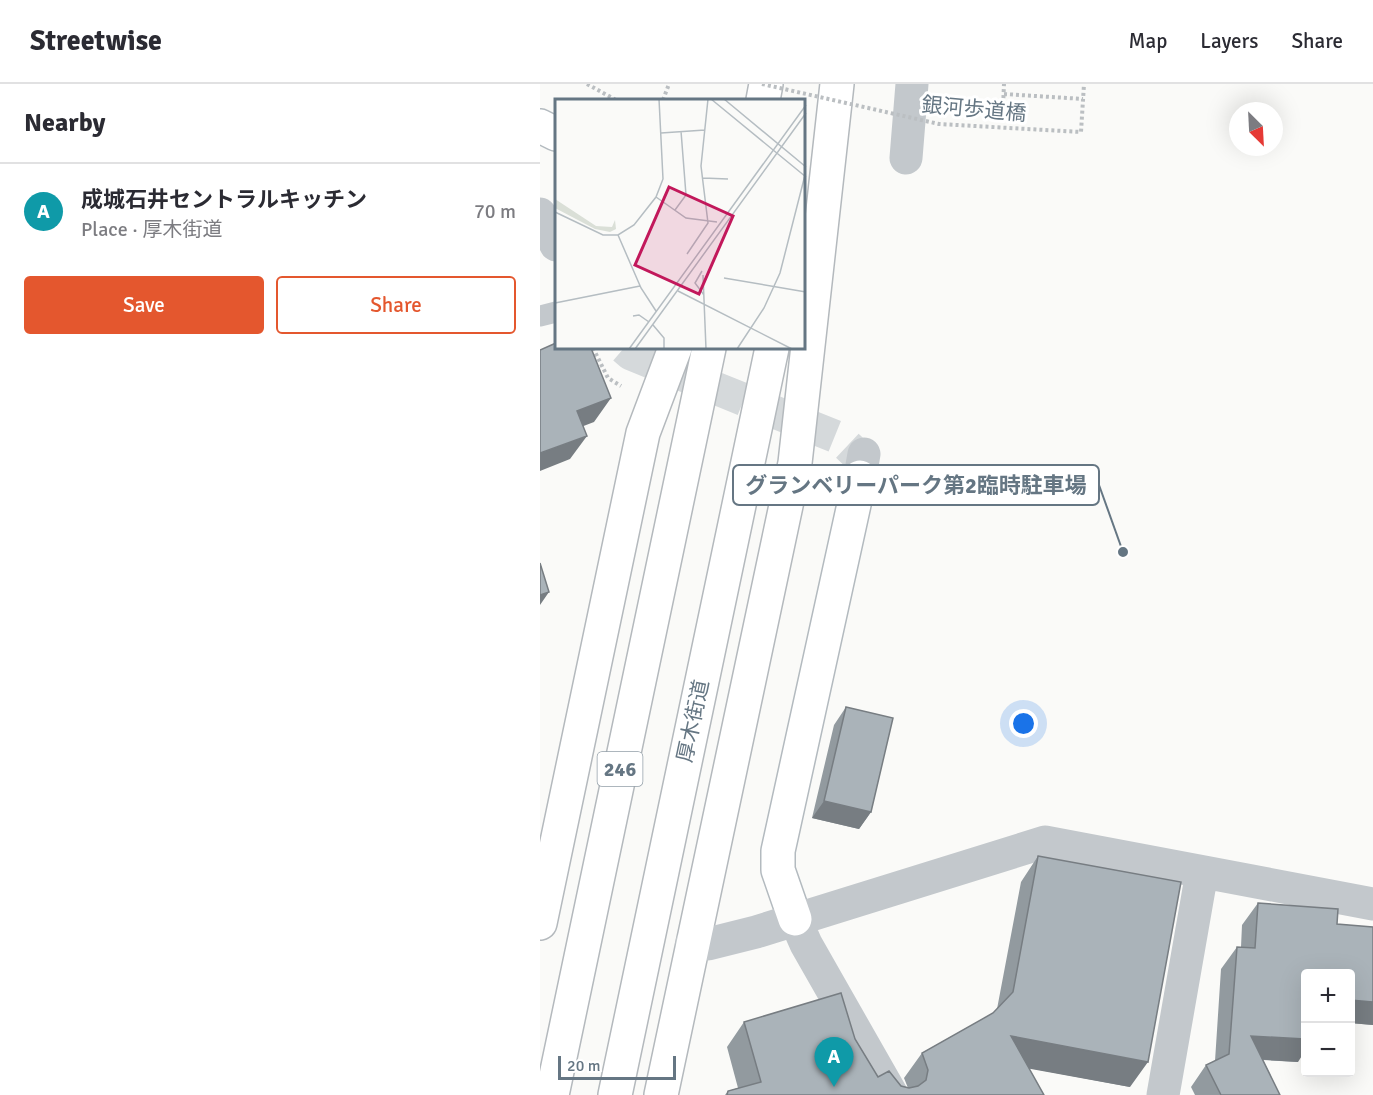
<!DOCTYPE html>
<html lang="en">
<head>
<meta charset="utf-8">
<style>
	:root { --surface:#fff; --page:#f7f7f7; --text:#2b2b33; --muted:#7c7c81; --line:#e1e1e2; --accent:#e4572e }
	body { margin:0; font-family:Signika,"Noto Sans JP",sans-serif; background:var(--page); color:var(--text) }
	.controls { position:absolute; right:18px; bottom:18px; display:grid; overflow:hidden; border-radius:6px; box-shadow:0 6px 24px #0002 }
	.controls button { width:54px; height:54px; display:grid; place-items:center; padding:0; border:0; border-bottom:2px solid var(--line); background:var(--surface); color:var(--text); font:30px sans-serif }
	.compass { position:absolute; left:689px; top:18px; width:54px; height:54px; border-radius:50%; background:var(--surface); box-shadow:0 6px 24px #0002; rotate:156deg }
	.scale { position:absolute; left:18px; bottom:15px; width:118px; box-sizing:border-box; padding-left:6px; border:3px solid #657683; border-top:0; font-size:16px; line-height:21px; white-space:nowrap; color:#657683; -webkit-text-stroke:4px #fff; paint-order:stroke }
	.you { position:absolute; left:484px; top:640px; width:21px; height:21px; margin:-15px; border:4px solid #fff; border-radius:50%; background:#1a73e8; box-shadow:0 0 0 9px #1a73e833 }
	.badge { display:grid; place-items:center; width:39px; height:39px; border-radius:50%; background:var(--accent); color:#fff; font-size:20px; font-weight:700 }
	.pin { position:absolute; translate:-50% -50px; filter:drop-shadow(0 2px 3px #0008) }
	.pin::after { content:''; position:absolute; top:32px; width:21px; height:18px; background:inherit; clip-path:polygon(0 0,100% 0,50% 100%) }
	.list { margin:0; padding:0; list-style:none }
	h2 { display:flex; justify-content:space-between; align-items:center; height:78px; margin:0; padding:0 24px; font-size:26px }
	h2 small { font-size:20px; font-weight:400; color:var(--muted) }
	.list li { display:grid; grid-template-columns:39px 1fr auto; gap:18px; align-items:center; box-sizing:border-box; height:96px; padding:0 24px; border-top:2px solid var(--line) }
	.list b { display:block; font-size:22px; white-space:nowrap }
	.list p { margin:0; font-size:20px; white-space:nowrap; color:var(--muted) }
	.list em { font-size:20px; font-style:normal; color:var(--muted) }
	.actions { display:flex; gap:12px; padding:18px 24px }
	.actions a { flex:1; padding:14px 0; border:2px solid var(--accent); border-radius:6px; text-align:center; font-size:21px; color:var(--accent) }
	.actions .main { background:var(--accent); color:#fff }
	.map { position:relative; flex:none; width:833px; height:1011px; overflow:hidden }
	header { display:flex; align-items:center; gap:36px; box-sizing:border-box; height:84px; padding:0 30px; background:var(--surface); border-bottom:2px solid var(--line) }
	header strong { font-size:28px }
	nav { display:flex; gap:33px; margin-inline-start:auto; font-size:21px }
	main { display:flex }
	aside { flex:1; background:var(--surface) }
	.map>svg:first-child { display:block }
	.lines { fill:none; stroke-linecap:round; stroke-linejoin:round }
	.street-tunnel { stroke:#d5d9db; stroke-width:33; stroke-dasharray:33 16; stroke-linecap:butt }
	.secondary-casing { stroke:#b3babf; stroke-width:36 }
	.highway-casing { stroke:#b4b9bd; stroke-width:36 }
	.path { stroke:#bbbfc2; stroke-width:4; stroke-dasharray:3 3; stroke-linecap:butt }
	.lane { stroke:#c3c8cc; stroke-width:21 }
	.street { stroke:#c3c8cc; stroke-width:33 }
	.secondary { stroke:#fff; stroke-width:33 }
	.highway { stroke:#fff; stroke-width:33 }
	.path-bridge { stroke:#bbbfc2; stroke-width:4; stroke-dasharray:3 3; stroke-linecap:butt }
	.wall { fill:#929a9f }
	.shaded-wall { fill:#777d82 }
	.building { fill:#aab3b9; stroke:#777d82; stroke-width:1.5 }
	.labels { text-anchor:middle; stroke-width:6; stroke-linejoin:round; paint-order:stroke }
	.shield { fill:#fff; stroke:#939fa8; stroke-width:1.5 }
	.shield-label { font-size:20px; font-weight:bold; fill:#657683 }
	.street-label { font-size:21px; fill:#657683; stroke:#fff }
	.inset-road { fill:none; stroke:#b5bdc2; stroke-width:1.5 }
	.view { fill:#c2185b; fill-opacity:0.15; stroke:#c2185b; stroke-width:3 }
	.inset-edge { fill:none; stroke:#657683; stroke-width:3 }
	.leader { fill:none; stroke:#657683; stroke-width:2 }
	.callout-dot { fill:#657683; stroke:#fff; stroke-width:2 }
	.callout { fill:#fff; stroke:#657683; stroke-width:2 }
	.callout-label { font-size:22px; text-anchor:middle; font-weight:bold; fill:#657683 }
</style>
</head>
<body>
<header>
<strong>Streetwise</strong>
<nav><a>Map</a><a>Layers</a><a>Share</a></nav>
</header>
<main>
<aside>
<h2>Nearby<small></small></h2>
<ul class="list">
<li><span class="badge" style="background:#0f9aa8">A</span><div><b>成城石井セントラルキッチン</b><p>Place · 厚木街道</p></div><em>70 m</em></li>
</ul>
<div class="actions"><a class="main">Save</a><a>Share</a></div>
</aside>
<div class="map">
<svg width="833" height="1011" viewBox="0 0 833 1011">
	<rect width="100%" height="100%" fill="#fafaf8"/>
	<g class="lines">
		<!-- street-tunnel -->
		<path class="street-tunnel" d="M84 264 91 270 299 354 316 370"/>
		<defs>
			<path id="secondary" d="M0 42 16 50
				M255 835 238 786V767L320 393"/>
			<path id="highway" d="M223 16 226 0
				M0 839 103 349 135 264
				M12 1011 169 264
				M75 1011 232 264
				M121 1011 255 379 297 0"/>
		</defs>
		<!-- secondary casing -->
		<use href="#secondary" class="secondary-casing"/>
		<!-- highway casing -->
		<use href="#highway" class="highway-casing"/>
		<!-- path -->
		<path class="path" d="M47 0 76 16
			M464 10 543 15
			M123 16 129 0
			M406 20 463 23 464 0
			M53 264 68 294 81 302"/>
		<!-- lane -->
		<path class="lane" d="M0 232 16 228"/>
		<!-- street -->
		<path class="street" d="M366 74 372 0
			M0 130 16 161
			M320 393 324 370
			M255 835 266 860 352 1011
			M152 859 168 860 216 848 505 758 833 820
			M623 1011 662 788"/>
		<!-- secondary -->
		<use href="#secondary" class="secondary"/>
		<!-- highway -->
		<use href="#highway" class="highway"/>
		<!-- path-bridge -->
		<path class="path-bridge" d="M222 0 399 40 541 48 544 0"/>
	</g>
	<!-- wall -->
	<path class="wall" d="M306 623 331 728 319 745 272 734 294 641Z
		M498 772 590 1003 489 984 504 1011H185L188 1007 198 1004 187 963 204 938 315 955 338 993 368 1004 364 994 382 969 453 929 457 925 481 798Z
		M718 819 797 840 833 843V941L810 939V890H765L758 978 723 976 740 1011H655L651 1003 666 981 675 977 681 885 697 863H701L702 841Z"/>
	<!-- shaded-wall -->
	<path class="shaded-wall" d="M71 314 54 338 20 351 37 327Z
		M47 352 30 375 0 387V369Z
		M9 508 0 521V511Z
		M284 717 331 728 319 745 272 734Z
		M810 916 833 918V941L810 939Z
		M471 952 608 978 590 1003 453 978Z
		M711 952 765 955V967L758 978 695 974Z"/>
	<!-- building -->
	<path class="building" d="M16 259V264H51L71 314 37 327 47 352 0 369V266Z
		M0 479 9 508 0 511Z
		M306 623 353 634 331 728 284 717Z
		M498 772 641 798 608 978 471 952 504 1011H187L188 1007 221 998 204 938 301 909 315 955 338 993 349 987 361 1002 369 1004 378 1002 386 996 388 986 382 969 453 929 473 908Z
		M718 819 798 825 797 840 833 843V918L810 916V890H765V955L711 952 740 1011H681L666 981 689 970 697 863 715 864Z"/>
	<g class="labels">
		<!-- shield labels -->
		<rect class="shield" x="57.5" y="668" width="45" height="34" rx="4.5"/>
		<g class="shield-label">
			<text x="80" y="692">246</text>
		</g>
		<!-- street labels -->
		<g class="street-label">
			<text transform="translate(434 25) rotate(5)" y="7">銀河歩道橋</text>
			<text transform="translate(153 637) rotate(-78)" y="7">厚木街道</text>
		</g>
	</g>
	<!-- overview -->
	<g transform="translate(15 15)">
		<rect width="250" height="250" fill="#fafaf8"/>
		<path d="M0 100 41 127 57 128 60 121 61 130 55 133 40 130 0 109Z" fill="#dadfd7"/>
		<path class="inset-road" d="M156 0 251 78M169 0 251 68M106 34 150 31M148 79 173 80M101 98 131 119 162 123M120 111 131 96 126 32M0 113 48 136H63L79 126 101 98 108 80 104 0M63 136 86 189 101 212M132 155 153 124 146 67 153 0M147 172 140 184 149 196M148 176 151 250M169 179 251 193M123 192 237 250M0 204 85 187M78 217 84 216 94 223M98 226 109 239V250M74 250 251 6M80 250 251 14M182 250 209 209 225 174 250 76"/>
		<path class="view" d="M114 88 178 117 144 195 80 166Z"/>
		<rect width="250" height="250" class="inset-edge"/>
	</g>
	<!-- callouts -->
	<path class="leader" d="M583 468L559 401"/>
	<circle class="callout-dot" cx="583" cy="468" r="6"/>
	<rect class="callout" x="193" y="381" width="366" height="40" rx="6"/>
	<g class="callout-label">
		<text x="376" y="409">グランベリーパーク第2臨時駐車場</text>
	</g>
</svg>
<div class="controls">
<button>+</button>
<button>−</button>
</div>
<svg class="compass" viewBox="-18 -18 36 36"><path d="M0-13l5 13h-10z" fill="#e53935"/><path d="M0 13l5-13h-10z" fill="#7c7c81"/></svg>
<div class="scale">20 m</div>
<div class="you"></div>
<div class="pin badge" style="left:294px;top:1003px;background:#0f9aa8">A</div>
</div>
</main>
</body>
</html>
